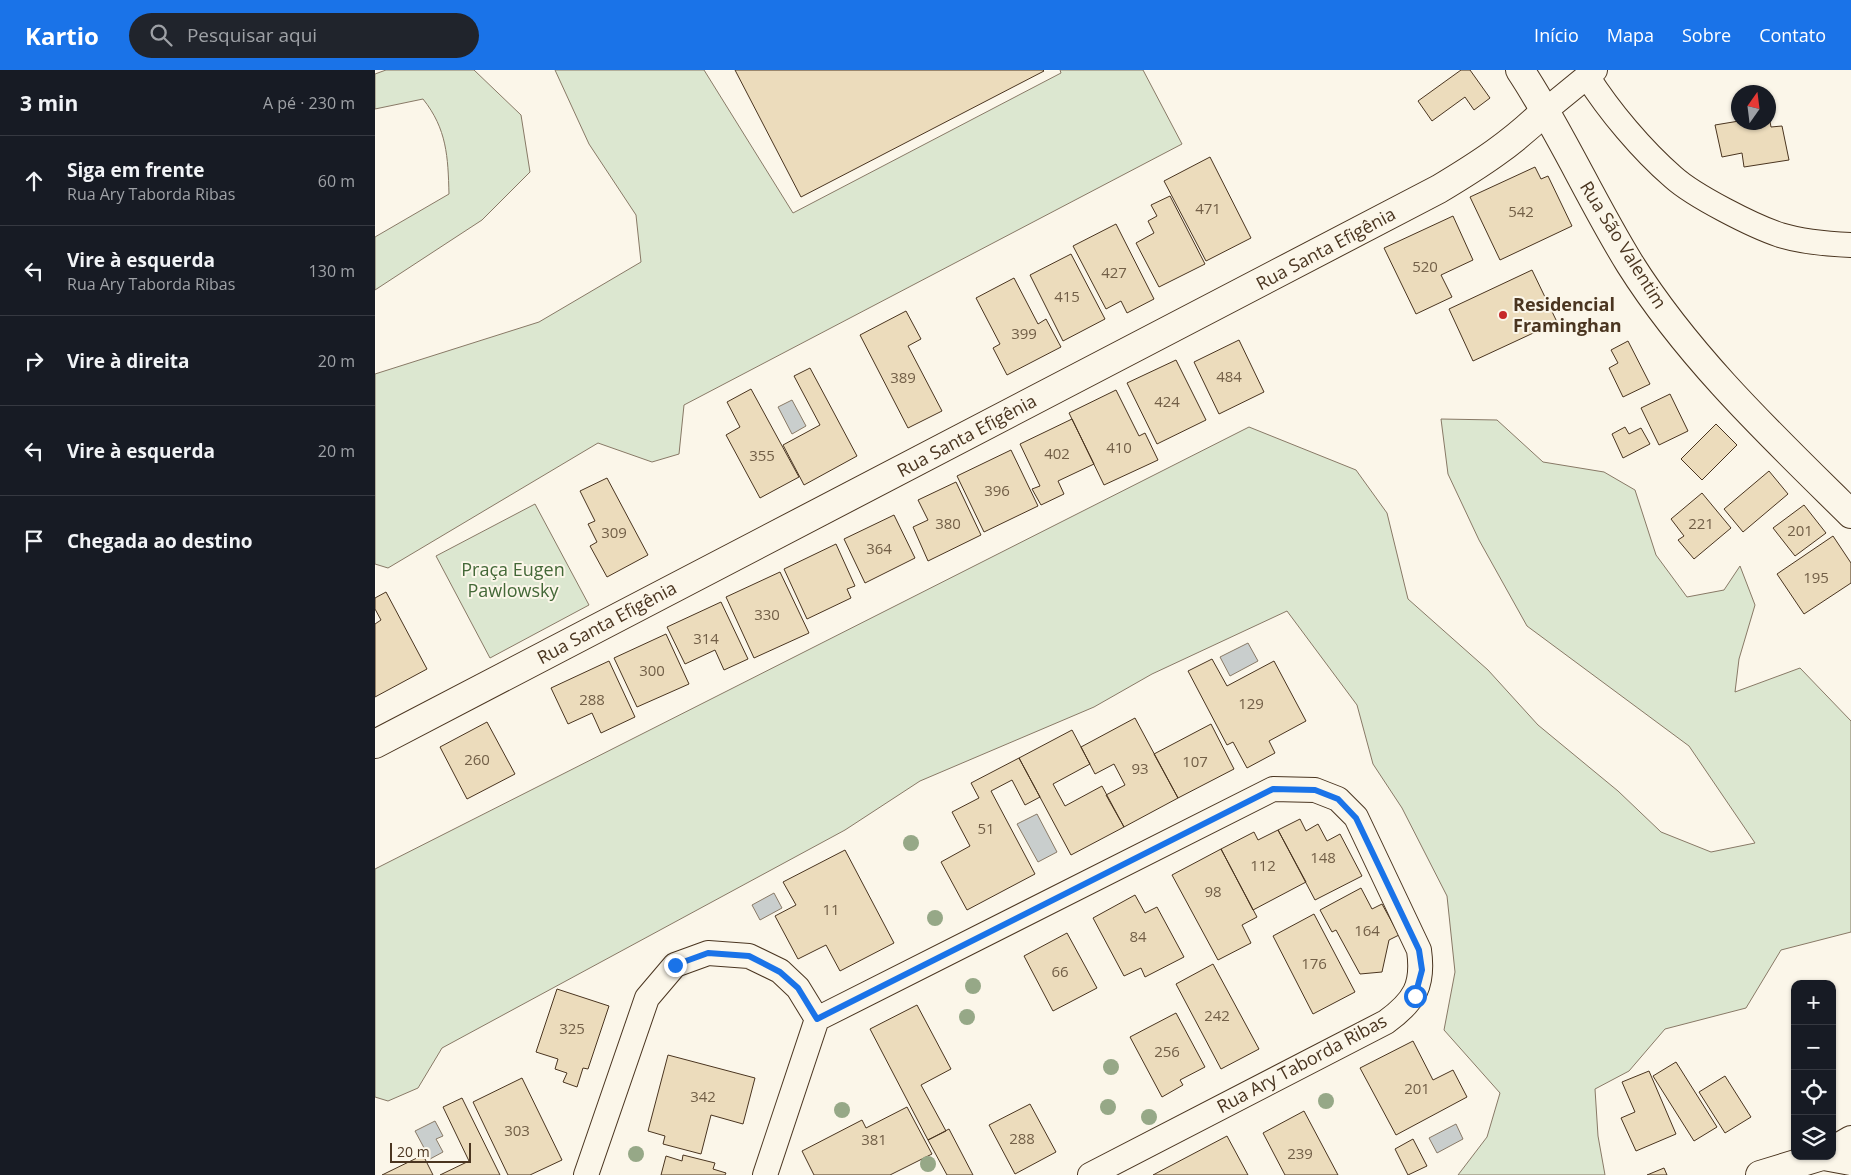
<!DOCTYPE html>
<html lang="pt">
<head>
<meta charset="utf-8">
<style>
	:root { --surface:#171b24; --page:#20242c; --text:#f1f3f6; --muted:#9ea1a6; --line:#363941; --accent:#1a73e8 }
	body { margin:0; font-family:"Open Sans",sans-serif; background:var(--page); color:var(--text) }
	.controls { position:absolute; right:15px; bottom:15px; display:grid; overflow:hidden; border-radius:10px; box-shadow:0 1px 4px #0004 }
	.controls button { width:45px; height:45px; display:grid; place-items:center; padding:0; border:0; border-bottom:1px solid var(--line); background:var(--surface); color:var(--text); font:25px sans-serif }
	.compass { position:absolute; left:1356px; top:15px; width:45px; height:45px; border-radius:50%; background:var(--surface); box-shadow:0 1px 4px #0004; rotate:14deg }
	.scale { position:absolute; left:15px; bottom:12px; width:81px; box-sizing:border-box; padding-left:5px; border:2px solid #4a3520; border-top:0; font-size:14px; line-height:18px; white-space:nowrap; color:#4a3520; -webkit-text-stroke:4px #fbf6e9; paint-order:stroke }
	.stop { position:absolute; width:15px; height:15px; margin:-11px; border:4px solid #1a73e8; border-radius:50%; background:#fff }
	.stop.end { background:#1a73e8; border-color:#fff; box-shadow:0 1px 5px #0008 }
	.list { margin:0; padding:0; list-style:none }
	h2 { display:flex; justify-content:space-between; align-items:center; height:65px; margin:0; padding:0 20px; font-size:21px }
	h2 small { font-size:16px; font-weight:400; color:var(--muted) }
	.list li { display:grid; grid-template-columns:32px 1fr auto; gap:15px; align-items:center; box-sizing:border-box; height:90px; padding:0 20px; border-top:1px solid var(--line) }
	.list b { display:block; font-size:19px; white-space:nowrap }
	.list p { margin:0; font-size:16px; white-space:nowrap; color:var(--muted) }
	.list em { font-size:16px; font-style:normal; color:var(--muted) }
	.icon { flex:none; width:28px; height:28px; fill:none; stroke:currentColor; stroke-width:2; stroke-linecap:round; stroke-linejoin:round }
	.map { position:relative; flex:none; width:1476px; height:1105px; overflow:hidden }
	header { display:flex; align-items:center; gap:30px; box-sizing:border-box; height:70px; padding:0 25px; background:var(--accent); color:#fff }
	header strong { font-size:24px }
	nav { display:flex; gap:28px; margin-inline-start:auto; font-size:18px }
	.search { width:350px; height:45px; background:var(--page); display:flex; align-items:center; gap:12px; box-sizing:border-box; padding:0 18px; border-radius:28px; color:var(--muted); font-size:19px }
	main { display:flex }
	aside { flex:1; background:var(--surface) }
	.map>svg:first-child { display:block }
	.green { fill:#dce7d0; stroke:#887966 }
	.water { fill:#c9cecd; stroke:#887966 }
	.building { fill:#ecdcbc; stroke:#4a3520 }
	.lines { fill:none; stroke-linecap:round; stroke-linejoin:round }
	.street-casing { stroke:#4a3520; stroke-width:26 }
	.secondary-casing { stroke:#4a3520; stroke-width:30 }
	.primary-casing { stroke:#4a3520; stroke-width:30 }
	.street { stroke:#fbf6e9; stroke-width:24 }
	.secondary { stroke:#fbf6e9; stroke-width:28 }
	.primary { stroke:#fbf6e9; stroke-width:28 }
	.tree { fill:#96a887 }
	.route { stroke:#1a73e8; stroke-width:6 }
	.poi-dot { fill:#c62828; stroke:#fbf6e9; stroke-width:2 }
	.labels { text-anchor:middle; stroke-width:4; stroke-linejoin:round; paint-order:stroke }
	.number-label { font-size:15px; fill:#725f47 }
	.street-label { font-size:18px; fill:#4a3520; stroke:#fbf6e9 }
	.poi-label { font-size:18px; font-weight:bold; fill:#4a3520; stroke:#fbf6e9; text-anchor:start }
	.park-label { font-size:18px; fill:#436837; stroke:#fbf6e9 }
</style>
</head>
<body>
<header>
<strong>Kartio</strong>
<div class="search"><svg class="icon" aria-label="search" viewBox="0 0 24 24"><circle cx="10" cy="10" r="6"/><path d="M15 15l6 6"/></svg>Pesquisar aqui</div>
<nav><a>Início</a><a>Mapa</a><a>Sobre</a><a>Contato</a></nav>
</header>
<main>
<aside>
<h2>3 min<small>A pé · 230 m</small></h2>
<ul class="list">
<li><svg class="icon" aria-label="ahead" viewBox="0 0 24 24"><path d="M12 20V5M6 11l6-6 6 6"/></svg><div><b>Siga em frente</b><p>Rua Ary Taborda Ribas</p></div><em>60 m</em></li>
<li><svg class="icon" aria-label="left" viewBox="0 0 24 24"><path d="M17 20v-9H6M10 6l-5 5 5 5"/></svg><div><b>Vire à esquerda</b><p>Rua Ary Taborda Ribas</p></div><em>130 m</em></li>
<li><svg class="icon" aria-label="right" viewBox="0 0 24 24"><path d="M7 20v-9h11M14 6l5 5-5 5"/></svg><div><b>Vire à direita</b></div><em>20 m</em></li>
<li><svg class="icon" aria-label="left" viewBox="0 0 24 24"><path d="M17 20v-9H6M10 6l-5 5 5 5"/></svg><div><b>Vire à esquerda</b></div><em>20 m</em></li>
<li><svg class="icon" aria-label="arrive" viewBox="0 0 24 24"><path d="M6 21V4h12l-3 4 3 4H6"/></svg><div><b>Chegada ao destino</b></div></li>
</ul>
</aside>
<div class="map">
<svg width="1476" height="1105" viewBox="0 0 1476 1105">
	<rect width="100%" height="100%" fill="#fbf6e9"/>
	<!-- green -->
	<path class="green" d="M11 0H99L146 45 155 102 107 150 0 220V167L74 124C73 87 72 59 48 29L0 39V4Z
		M180 0H329L418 143 686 3 685 0H768L807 74 309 335 304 384 277 392 223 373 13 498 0 494V304L164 252 266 192 261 145 214 74Z
		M1066 349 1122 350 1168 392 1229 402 1260 420 1281 485 1312 527 1349 520 1365 496 1380 535 1364 589 1360 622 1425 598 1476 651V862L1406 880 1371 938 1290 959 1254 1001 1220 1019 1223 1066 1230 1105H1083L1112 1067 1125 1023 1069 960 1080 902 1072 826 1027 738 998 694 982 635 912 541 777 604 719 637 545 711 470 760 67 978 43 1018 13 1031 0 1027V799L874 357 981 400 1012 443 1033 529 1113 600 1163 655 1243 721 1286 762 1336 782 1380 773 1314 676 1152 556 1104 470 1073 404Z
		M160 434 214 535 115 588 61 486Z"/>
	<!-- water -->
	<path class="water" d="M417 330 431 356 417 364 403 337Z
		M873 573 883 591 855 606 845 587Z
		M662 744 682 782 663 792 642 754Z
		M399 823 407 838 385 850 377 835Z
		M60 1051 68 1066 61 1069 68 1082 55 1089 40 1061Z
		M1081 1054 1088 1069 1062 1083 1054 1068Z"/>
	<!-- building -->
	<path class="building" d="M360 0H668L669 1 426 127Z
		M1086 0H1095L1115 28 1099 40 1090 27 1057 51 1043 31Z
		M1394 46 1396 57 1407 56 1414 90 1369 97 1367 83 1347 87 1340 55 1364 51 1394 52Z
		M835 87 876 168 831 191 789 111Z
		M1160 97 1166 109 1173 106 1197 156 1125 190 1095 127Z
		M795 126 830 194 784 217 761 173 779 163 773 151 782 146 776 135Z
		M1078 146 1098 190 1066 205 1077 227 1041 244 1009 178Z
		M741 154 779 229 752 243 746 231 731 239 698 176Z
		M696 184 730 249 688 271 655 205Z
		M1157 200 1182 252 1098 291 1074 239Z
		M639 208 663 254 671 249 686 277 632 305 618 278 625 274 601 228Z
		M531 241 546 269 533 276 567 341 533 358 485 265Z
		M864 270 889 322 844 344 819 292Z
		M1253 271 1275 314 1248 327 1234 298 1243 293 1236 280Z
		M801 290 831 350 782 374 752 313Z
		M435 298 482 386 429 415 408 375 445 355 419 306Z
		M376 319 424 407 385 428 351 365 365 357 352 332Z
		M741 320 764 366 770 363 783 390 729 415 694 343Z
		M1295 324 1313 361 1284 375 1266 338Z
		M697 349 719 394 683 411 689 424 666 435 657 419 665 416 645 374Z
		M1341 354 1362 375 1327 410 1306 389Z
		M1250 357 1254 364 1266 358 1275 374 1248 388 1237 364Z
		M636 380 663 436 609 462 582 406Z
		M1394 401 1413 424 1368 462 1349 439Z
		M232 408 273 485 232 507 215 476 222 472 213 454 220 451 205 421Z
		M581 412 606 465 553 491 538 457 553 450 543 430Z
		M1327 423 1356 458 1319 489 1303 470 1309 466 1296 449Z
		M1429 435 1451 463 1420 486 1398 458Z
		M519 445 540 488 490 513 469 469Z
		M1458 466 1476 493V513L1429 544 1402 504Z
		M461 474 480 516 472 519 476 528 432 549 409 499Z
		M405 502 434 563 379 588 351 527Z
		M11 522 52 599 0 627V554L6 550 0 539V528Z
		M346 532 373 589 349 600 340 580 310 594 292 557Z
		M291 564 314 614 262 637 239 588Z
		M837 589 852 616 899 591 931 651 894 671 900 683 872 698 858 672 852 675 813 601Z
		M234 591 260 647 226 663 217 643 193 654 176 618Z
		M760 648 803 728 749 757 731 725 750 715 739 694 720 704 706 677Z
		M112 652 140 704 92 729 65 677Z
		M836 654 859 699 803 728 779 684Z
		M697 660 715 694 678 714 690 736 727 716 749 757 696 785 644 688Z
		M644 688 665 727 650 735 637 710 616 721 660 804 592 840 566 792 595 776 577 742 604 728 596 713Z
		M925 749 931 761 943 754 952 771 965 764 987 806 940 830 903 760Z
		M903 760 931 812 878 840 846 779 879 762 883 770Z
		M846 779 882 847 867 855 876 873 843 890 797 805Z
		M470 780 519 873 465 901 451 875 423 889 400 846 421 835 408 812Z
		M986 818 997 839 1007 834 1024 865 1014 870 1007 902 985 904 961 860 957 862 945 840Z
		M760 825 770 843 782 837 809 887 770 907 766 898 749 906 718 848Z
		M939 844 980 922 938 944 898 866Z
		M692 863 722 918 678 941 649 886Z
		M838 894 884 979 846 999 801 914Z
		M182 919 234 936 213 999 208 998 202 1017 188 1012 192 1003 180 999 183 989 161 982Z
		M542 935 576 999 546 1015 571 1061 553 1070 495 959Z
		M801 943 830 997 805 1010 808 1015 787 1027 755 967Z
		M1038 971 1058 1010 1078 1000 1092 1027 1021 1065 985 998Z
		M293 985 380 1008 368 1054 336 1045 326 1084 288 1074 290 1066 273 1061Z
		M1301 992 1342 1057 1319 1071 1278 1006Z
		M1274 1001 1301 1064 1261 1081 1246 1048 1260 1042 1247 1012Z
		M1350 1006 1376 1047 1350 1063 1324 1022Z
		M147 1008 187 1090 155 1105H133L98 1032Z
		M87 1028 125 1105H65L94 1091 68 1037Z
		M655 1034 681 1082 640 1104 614 1055Z
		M532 1037 557 1084 515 1105H439L427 1081 487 1050 491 1058Z
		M929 1041 963 1105H910L888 1063Z
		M574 1059 598 1105H572L553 1070Z
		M852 1066 873 1105H778Z
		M1038 1069 1052 1096 1033 1105 1020 1079Z
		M48 1085 58 1105H7Z
		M308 1085 340 1093 338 1099 351 1103 350 1105H286L291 1086 307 1091Z
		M1289 1098 1292 1105H1272Z"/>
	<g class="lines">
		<defs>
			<path id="street" d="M1212 6C1234 41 1267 80 1298 107 1319 126 1378 156 1405 165 1428 172 1452 174 1476 175
				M1171 40 1220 0
				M442 949 898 719 940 720 963 729 981 747 1044 880C1049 915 1040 931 1011 952L715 1105
				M211 1105 272 928 300 895 333 883 374 886 405 901 423 918 442 949 390 1105"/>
			<path id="secondary" d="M0 674 1064 119C1104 95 1138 73 1171 40
				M1449 1086 1476 1091"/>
			<path id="primary" d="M1145 0C1186 62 1216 131 1255 194 1315 289 1397 366 1476 444
				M1457 1081 1476 1070
				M1385 1105 1447 1086"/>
		</defs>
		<!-- street casing -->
		<use href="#street" class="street-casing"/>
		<!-- secondary casing -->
		<use href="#secondary" class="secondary-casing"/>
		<!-- primary casing -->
		<use href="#primary" class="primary-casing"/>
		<!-- street -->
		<use href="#street" class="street"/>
		<!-- secondary -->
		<use href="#secondary" class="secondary"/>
		<!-- primary -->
		<use href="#primary" class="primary"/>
	</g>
	<!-- trees -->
	<g class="tree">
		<circle cx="536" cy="773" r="8"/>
		<circle cx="560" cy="848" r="8"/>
		<circle cx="598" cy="916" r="8"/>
		<circle cx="592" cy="947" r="8"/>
		<circle cx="736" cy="997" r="8"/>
		<circle cx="951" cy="1031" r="8"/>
		<circle cx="733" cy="1037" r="8"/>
		<circle cx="467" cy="1040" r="8"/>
		<circle cx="774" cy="1047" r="8"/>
		<circle cx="261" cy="1084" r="8"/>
		<circle cx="553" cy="1094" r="8"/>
	</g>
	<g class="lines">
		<!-- route -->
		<path class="route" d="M300 895 333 883 374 886 405 902 423 918 442 949 898 719 940 720 963 729 981 748 1044 880 1047 900 1040 926"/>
	</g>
	<!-- markers -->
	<circle class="poi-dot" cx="1128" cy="245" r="5"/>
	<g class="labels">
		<!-- number labels -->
		<g class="number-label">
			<text x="833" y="144">471</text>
			<text x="1146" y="147">542</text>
			<text x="1050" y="202">520</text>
			<text x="739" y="208">427</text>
			<text x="692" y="232">415</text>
			<text x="649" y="269">399</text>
			<text x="854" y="312">484</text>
			<text x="528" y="313">389</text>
			<text x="792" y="337">424</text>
			<text x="744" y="383">410</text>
			<text x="682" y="389">402</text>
			<text x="387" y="391">355</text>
			<text x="622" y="426">396</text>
			<text x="573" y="459">380</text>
			<text x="1326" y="459">221</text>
			<text x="1425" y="466">201</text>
			<text x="239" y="468">309</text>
			<text x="504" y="484">364</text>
			<text x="1441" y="513">195</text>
			<text x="392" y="550">330</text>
			<text x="331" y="574">314</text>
			<text x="277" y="606">300</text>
			<text x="217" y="635">288</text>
			<text x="876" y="639">129</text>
			<text x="102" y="695">260</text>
			<text x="820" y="697">107</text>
			<text x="765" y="704">93</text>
			<text x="611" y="764">51</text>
			<text x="948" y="793">148</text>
			<text x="888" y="801">112</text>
			<text x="838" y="827">98</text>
			<text x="456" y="845">11</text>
			<text x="992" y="866">164</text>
			<text x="763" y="872">84</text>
			<text x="939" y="899">176</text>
			<text x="685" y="907">66</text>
			<text x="842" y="951">242</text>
			<text x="197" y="964">325</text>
			<text x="792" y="987">256</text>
			<text x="1042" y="1024">201</text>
			<text x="328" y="1032">342</text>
			<text x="142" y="1066">303</text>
			<text x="647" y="1074">288</text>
			<text x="499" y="1075">381</text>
			<text x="925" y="1089">239</text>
		</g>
		<!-- street labels -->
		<g class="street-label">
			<text transform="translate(1248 175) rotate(58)" y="6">Rua São Valentim</text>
			<text transform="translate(951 179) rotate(-28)" y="6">Rua Santa Efigênia</text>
			<text transform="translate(592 366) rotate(-28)" y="6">Rua Santa Efigênia</text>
			<text transform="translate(232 553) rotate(-28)" y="6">Rua Santa Efigênia</text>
			<text transform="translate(927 994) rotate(-28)" y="6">Rua Ary Taborda Ribas</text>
		</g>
		<!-- poi labels -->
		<g class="poi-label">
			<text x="1138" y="241">Residencial<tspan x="1138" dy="21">Framinghan</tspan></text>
		</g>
		<!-- park labels -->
		<g class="park-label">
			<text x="138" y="506">Praça Eugen<tspan x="138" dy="21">Pawlowsky</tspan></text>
		</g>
	</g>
</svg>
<div class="controls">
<button>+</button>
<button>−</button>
<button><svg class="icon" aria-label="locate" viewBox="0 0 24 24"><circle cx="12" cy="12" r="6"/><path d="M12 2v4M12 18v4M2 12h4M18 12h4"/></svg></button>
<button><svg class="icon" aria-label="layers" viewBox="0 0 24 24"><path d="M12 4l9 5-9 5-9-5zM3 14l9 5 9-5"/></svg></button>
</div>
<svg class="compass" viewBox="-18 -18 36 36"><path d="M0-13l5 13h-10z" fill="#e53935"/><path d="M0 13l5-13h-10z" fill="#9ea1a6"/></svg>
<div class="scale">20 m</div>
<div class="stop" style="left:1040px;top:926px"></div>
<div class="stop end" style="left:300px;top:895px"></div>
</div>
</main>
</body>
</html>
